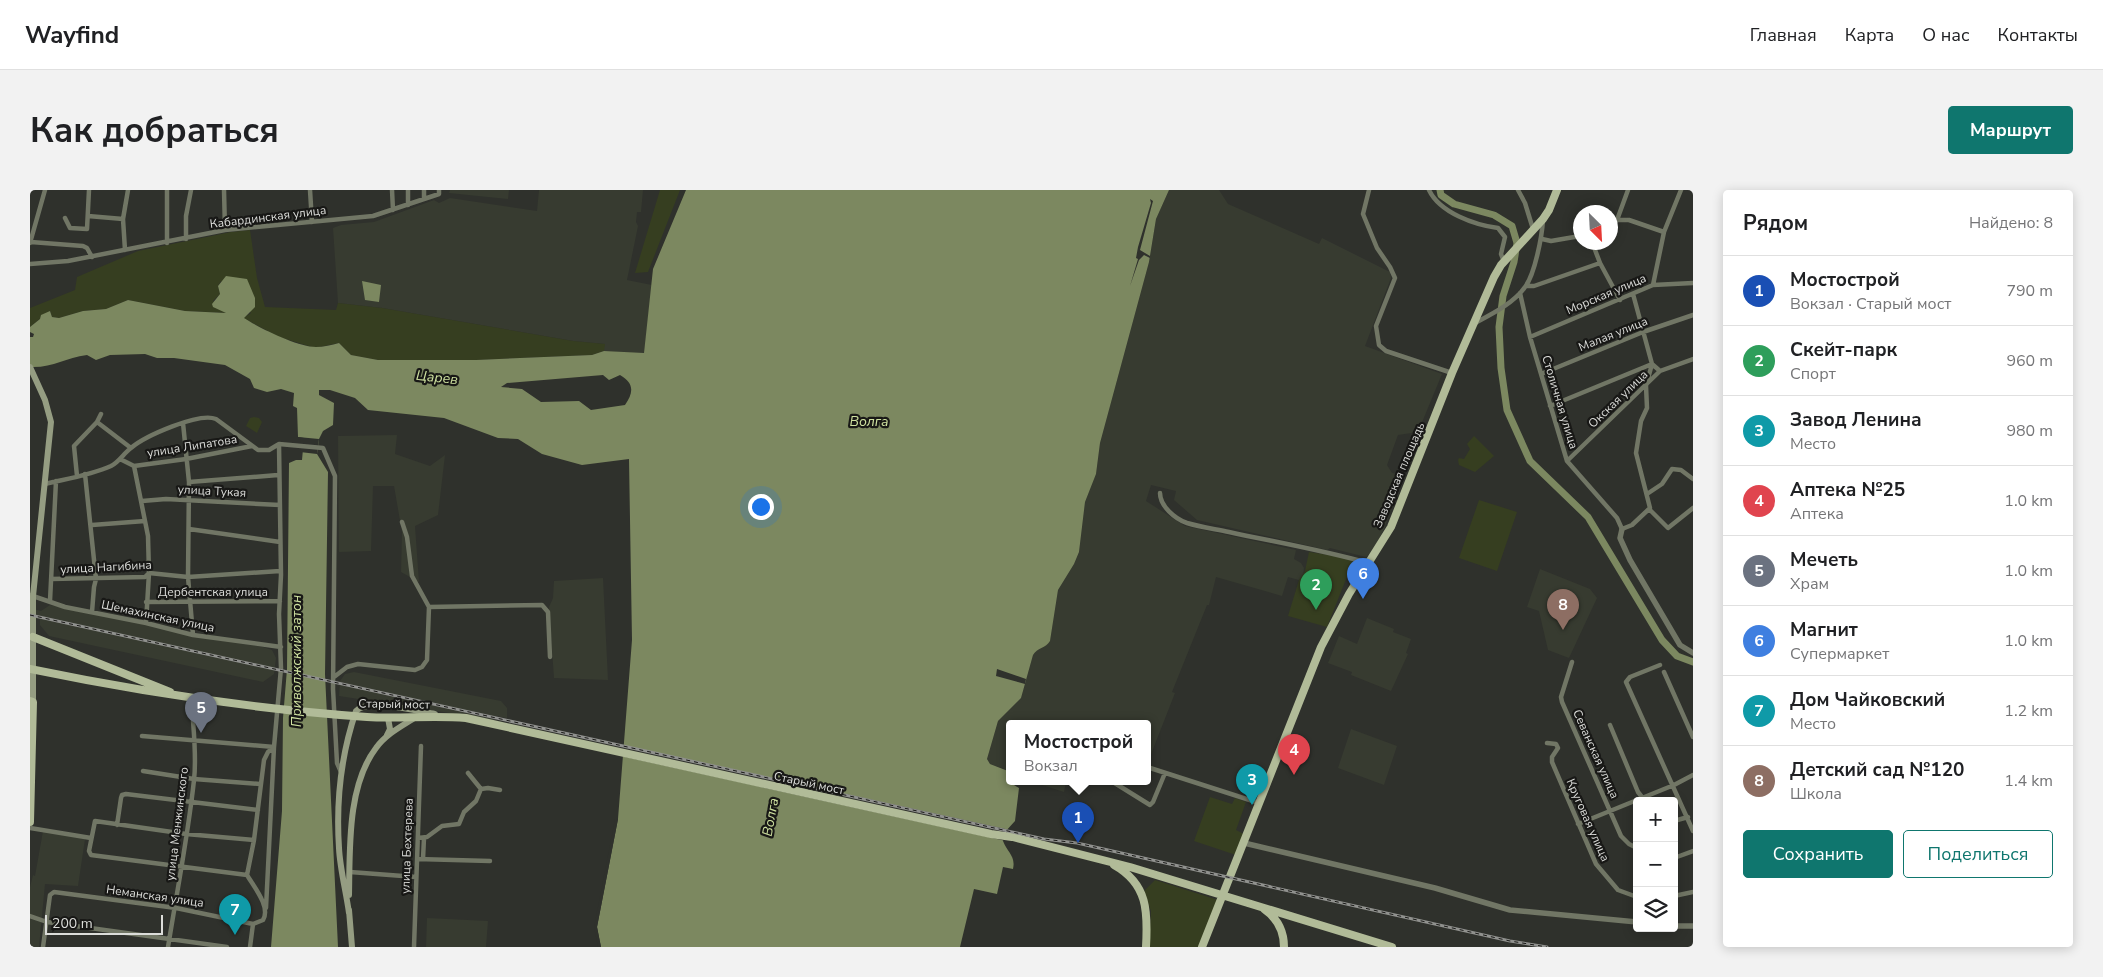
<!DOCTYPE html>
<html lang="ru">
<head>
<meta charset="utf-8">
<style>
	:root { --surface:#fff; --page:#f2f2f2; --text:#202124; --muted:#757577; --line:#e0e0e0; --accent:#0f766e }
	body { margin:0; font-family:"Nunito Sans",sans-serif; background:var(--page); color:var(--text) }
	.controls { position:absolute; right:15px; bottom:15px; display:grid; overflow:hidden; border-radius:5px; box-shadow:0 2px 12px #0003 }
	.controls button { width:45px; height:45px; display:grid; place-items:center; padding:0; border:0; border-bottom:1px solid var(--line); background:var(--surface); color:var(--text); font:25px sans-serif }
	.compass { position:absolute; left:1543px; top:15px; width:45px; height:45px; border-radius:50%; background:var(--surface); box-shadow:0 2px 12px #0003; rotate:156deg }
	.scale { position:absolute; left:15px; bottom:12px; width:118px; box-sizing:border-box; padding-left:5px; border:2px solid #dcddda; border-top:0; font-size:14px; line-height:18px; white-space:nowrap; color:#dcddda; -webkit-text-stroke:4px #181816; paint-order:stroke }
	.you { position:absolute; left:730px; top:316px; width:18px; height:18px; margin:-12px; border:4px solid #fff; border-radius:50%; background:#1a73e8; box-shadow:0 0 0 8px #1a73e833 }
	.badge { display:grid; place-items:center; width:32px; height:32px; border-radius:50%; background:var(--accent); color:#fff; font-size:16px; font-weight:700 }
	.pin { position:absolute; translate:-50% -41px; filter:drop-shadow(0 1px 2px #0008) }
	.pin::after { content:''; position:absolute; top:26px; width:18px; height:15px; background:inherit; clip-path:polygon(0 0,100% 0,50% 100%) }
	.popup { position:absolute; left:976px; top:530px; width:145px; height:65px; box-sizing:border-box; display:grid; place-content:center; border-radius:5px; background:var(--surface); filter:drop-shadow(0 1px 4px #0005); font-size:16px; white-space:nowrap; color:var(--muted) }
	.popup b { font-size:19px; color:var(--text) }
	.popup::after { content:''; position:absolute; left:50%; top:100%; margin-left:-10px; border:10px solid transparent; border-top-color:var(--surface) }
	.list { margin:0; padding:0; list-style:none }
	h2 { display:flex; justify-content:space-between; align-items:center; height:65px; margin:0; padding:0 20px; font-size:21px }
	h2 small { font-size:16px; font-weight:400; color:var(--muted) }
	.list li { display:grid; grid-template-columns:32px 1fr auto; gap:15px; align-items:center; box-sizing:border-box; height:70px; padding:0 20px; border-top:1px solid var(--line) }
	.list b { display:block; font-size:19px; white-space:nowrap }
	.list p { margin:0; font-size:16px; white-space:nowrap; color:var(--muted) }
	.list em { font-size:16px; font-style:normal; color:var(--muted) }
	.actions { display:flex; gap:10px; padding:15px 20px }
	.actions a { flex:1; padding:11px 0; border:1px solid var(--accent); border-radius:5px; text-align:center; font-size:18px; color:var(--accent) }
	.actions .main { background:var(--accent); color:#fff }
	.icon { flex:none; width:28px; height:28px; fill:none; stroke:currentColor; stroke-width:2; stroke-linecap:round; stroke-linejoin:round }
	.map { position:relative; flex:none; width:1663px; height:757px; overflow:hidden; border-radius:5px }
	header { display:flex; align-items:center; gap:30px; box-sizing:border-box; height:70px; padding:0 25px; background:var(--surface); border-bottom:1px solid var(--line) }
	header strong { font-size:24px }
	nav { display:flex; gap:28px; margin-inline-start:auto; font-size:18px }
	.intro { display:flex; align-items:center; justify-content:space-between; box-sizing:border-box; height:120px; padding:0 30px }
	h1 { margin:0; font-size:35px }
	.button { padding:12px 22px; border-radius:5px; background:var(--accent); color:#fff; font-size:18px; font-weight:700 }
	main { display:flex; gap:30px; padding:0 30px }
	aside { flex:1; background:var(--surface); border-radius:5px; box-shadow:0 2px 12px #0003 }
	.map>svg:first-child { display:block }
	.built { fill:#373b30 }
	.green { fill:#363e20 }
	.water { fill:#7c8860; fill-rule:evenodd }
	.pier { fill:#2f312c }
	.lines { fill:none; stroke-linecap:round; stroke-linejoin:round }
	.river { stroke:#7c8860; stroke-width:7 }
	.minor { stroke:#717665; stroke-width:4.5 }
	.tertiary { stroke:#717665; stroke-width:5.5 }
	.secondary { stroke:#959d82; stroke-width:6 }
	.primary { stroke:#b1bb98; stroke-width:8 }
	.rail-casing { stroke:#90918e; stroke-width:3 }
	.rail { stroke:#181816; stroke-width:1; stroke-dasharray:4; stroke-linecap:butt }
	.labels { text-anchor:middle; stroke-width:4.5; stroke-linejoin:round; paint-order:stroke }
	.street-label { font-size:12px; fill:#dcddda; stroke:#181816 }
	.water-label { font-size:14px; font-style:italic; fill:#d0e3a1; stroke:#181816 }
</style>
</head>
<body>
<header>
<strong>Wayfind</strong>
<nav><a>Главная</a><a>Карта</a><a>О нас</a><a>Контакты</a></nav>
</header>
<div class="intro"><h1>Как добраться</h1><a class="button">Маршрут</a></div>
<main>
<div class="map">
<svg width="1663" height="757" viewBox="0 0 1663 757">
	<rect width="100%" height="100%" fill="#2f312c"/>
	<!-- built -->
	<path class="built" d="M420 0H479L478 9 419 3Z
		M509 0H613L611 22H607L606 32 608 36 597 90 622 95 614 164 574 161V154L543 151 352 118 308 113 303 38 311 35 344 32 404 10 409 13 420 8 507 21Z
		M1139 0H1189L1198 14 1289 54 1292 48 1360 82 1361 88 1335 156 1412 184 1388 242 1368 245 1357 275 1362 283 1368 284 1370 290 1355 337 1343 361 1336 367 1300 358 1297 360 1167 330 1144 310 1146 301 1121 295 1116 311 1155 336 1266 360 1264 369 1271 373 1274 378 1273 386 1269 390 1258 387 1252 406 1186 387 1179 415H1177L1142 502 1145 503 1118 572 1117 571V534H979V583L974 579 960 574 957 569 968 531 991 508 1003 465 1006 461 1015 456 1020 451 1028 400 1044 374 1049 362 1055 312 1066 284 1070 253 1119 72 1126 29Z
		M367 245 365 264 400 276 415 265 408 325 385 336 389 392 371 382 372 342 364 296H343L341 361 309 362 308 246Z
		M1510 379 1560 399 1567 408 1539 468 1518 460 1509 421 1497 417Z
		M573 388 578 490 524 488 519 417 523 408 524 391Z
		M20 415 233 457 242 460 246 468 244 484 233 492 19 446 10 435V429L0 428V418L11 421Z
		M1337 428 1364 439 1363 442 1381 449 1376 463 1378 464 1361 501 1321 485 1322 482 1298 473 1309 446 1327 454Z
		M324 482 471 511 477 518V528L466 526 465 530 309 506 310 491 315 484Z
		M1321 539 1367 556 1354 595 1308 578Z
		M1003 592H1036L1034 602Z
		M13 641 55 649 48 696 15 694 9 757H0V697L3 685 5 686Z
		M397 728 458 731 456 757H396Z"/>
	<!-- green -->
	<path class="green" d="M630 0H650L618 82 605 83Z
		M220 40 227 88 235 117 306 120 308 113 352 118 543 151 575 154 574 161 562 165 446 170H348L321 165 309 153 285 158 249 147 213 128 221 123 191 91 188 96 190 104 183 111 198 123 155 121 98 110 76 119 53 121 29 128 22 127 20 121 0 137V118L45 100 47 87 108 61 201 42Z
		M224 227 229 228 232 232 227 243 216 236 220 228Z
		M1444 246 1464 266 1445 282 1429 275 1428 270 1429 268 1434 269 1440 259 1437 254Z
		M1449 310 1487 322 1467 381 1429 368Z
		M1279 362 1324 369 1297 437 1258 426 1269 390 1275 381Z
		M1180 607 1202 614 1205 608 1216 612 1206 640 1214 644 1206 665 1164 651Z
		M1125 690 1188 710 1169 757H1119L1121 721 1114 701Z"/>
	<!-- water -->
	<path class="water" d="M656 0H1139L1126 29 1119 72 1070 253 1066 284 1055 312 1049 362 1044 374 1028 400 1020 451C1016 458 1007 458 1003 465L991 508 968 531 957 569 960 574 978 581 979 592H983L984 595 989 598 985 631 975 642 973 651C977 662 986 666 983 679L973 677 967 704 944 699 930 757H571L567 737 588 629 602 450 599 269 552 275 512 264 488 249 468 248 414 228 338 220 325 208 300 200H289V205L304 213 303 235 293 241 289 249 287 264 298 282 295 484 308 757H241L252 621 253 528 257 479 259 273 266 270H272L274 248 268 247 267 218 263 216 264 203 251 199 237 202 224 198 220 189 195 175 144 168H127L115 164 80 165 66 170 57 165C35 168 23 178 0 177V147H3L4 144 0 142V137L10 129 11 125 20 121 22 127 29 128 53 121 76 119 98 110 155 121 196 123 183 117 182 114 190 104 188 96 196 86 217 89 225 108V117L214 128C229 138 268 157 286 157 293 157 302 155 309 153L321 165 348 170H446L562 165 574 161 614 163 623 79ZM573 185 579 190 590 185C604 193 604 202 595 215L561 220 549 211 511 212 492 199 471 197 477 193Z
		M332 91 351 95 349 112 335 110Z"/>
	<!-- pier -->
	<path class="pier" d="M1120 9 1123 11 1110 60 1120 66V68L1114 65 1109 70 1100 96 1108 69 1106 68 1108 57 1121 13Z
		M268 247 289 249 287 264 270 262 271 250 268 249Z
		M967 479 996 489 995 494 966 486Z
		M592 555 980 640 976 651 591 566Z
		M585 629H588L567 737 571 757H568L564 737Z"/>
	<g class="lines">
		<!-- river -->
		<path class="river" d="M1410 0 1411 5 1424 14 1464 25 1482 36 1487 53 1484 72 1473 106 1469 137 1471 178 1477 220 1500 271 1558 327 1632 450 1647 466 1663 472"/>
		<!-- minor -->
		<path class="minor" d="M194 0 195 40
			M280 0 282 32
			M362 0 363 20
			M378 0V15
			M1339 0 1333 24 1347 58 1360 77 1365 88 1346 136 1349 155 1356 161 1422 183
			M1399 0C1410 23 1445 35 1468 38L1475 47 1471 64 1474 72
			M1488 0 1495 13 1503 39
			M394 9V0
			M58 26 93 29
			M35 28 40 38 57 39 59 0
			M1587 30 1598 0
			M1580 37 1587 30H1599L1634 42
			M156 49V26L161 0
			M1512 49 1521 51 1550 46
			M1 52 53 56 57 58 62 67
			M1562 52 1570 73 1590 110
			M0 53 15 0
			M137 53V0
			M95 60 93 29 98 0
			M0 74 38 71 195 40 343 26 409 4V0
			M1623 95 1634 42 1651 0
			M1497 96H1504L1570 73
			M1490 103 1500 147 1537 271 1587 328 1592 339 1602 335 1620 318 1606 263 1611 231 1617 218 1616 196 1622 174 1603 104
			M1445 133C1462 124 1484 113 1495 97 1505 84 1512 46 1513 30
			M1500 147 1623 95 1663 93
			M1511 184 1613 142 1663 125
			M1520 216 1622 174 1630 181 1663 169
			M67 232 101 258
			M153 233 159 292 158 387 163 445
			M249 254 293 258 305 286 303 499 307 573 311 582
			M90 269 104 276 118 346 119 383 116 433
			M1537 271 1630 181
			M104 276 156 269 222 256
			M55 284 66 389 64 397 62 422
			M47 286 44 256 67 232 71 224
			M159 292 248 285
			M15 294C36 289 61 285 81 276 89 272 94 263 101 258 115 246 169 222 186 229L228 260H239L249 254
			M1130 303C1130 316 1145 329 1157 333 1170 337 1185 339 1199 342 1245 352 1292 360 1338 373
			M1617 304 1632 294 1642 279 1651 280 1663 289
			M112 311 136 309 250 315
			M1620 320 1638 338 1663 318
			M62 335 115 331
			M159 339 250 352
			M21 389 115 387 119 383 158 387 250 381
			M0 405 35 417 116 433 163 445 251 457
			M20 411 26 291
			M116 412 250 411
			M399 417 512 415 518 422 520 467
			M1542 472 1531 507 1532 512 1591 646 1599 654 1607 658
			M1630 475 1600 487 1596 492 1663 641
			M1634 482 1663 547
			M304 487 317 477 328 474 385 480 392 477 397 470 399 417 382 386 377 347 372 332
			M1580 535 1608 602 1615 611
			M112 546 244 557 236 718
			M1517 553 1526 554 1528 558 1522 567V572L1566 674 1588 700 1607 707
			M1117 577 1229 613
			M113 581 164 589 230 594
			M438 583 451 599
			M1083 592 1120 615 1123 612 1135 583
			M1644 631 1658 627
			M1548 634 1644 595 1663 585
			M87 635 91 608 92 605 96 604 228 620
			M0 638 61 648
			M388 648 397 647 412 636 429 634 434 622 446 611 451 599 458 598 470 600
			M1644 668 1663 661
			M387 669 460 671
			M393 669 394 648
			M320 682 386 687
			M217 685 61 665 59 661 65 631 156 644 224 650
			M1644 706 1663 702
			M0 726 17 732 197 757
			M13 757 20 705 24 702 146 718 223 734
			M138 757C147 701 158 646 164 590 167 565 163 539 162 513
			M220 757 223 734 233 730C241 717 224 697 217 685L224 650 234 570 238 562 244 557 251 478 249 424 251 385 249 254
			M384 757 391 556"/>
		<!-- tertiary -->
		<path class="tertiary" d="M1592 339 1590 348 1600 370 1650 455 1663 463
			M1214 653 1405 698 1480 720 1607 732
			M1644 736H1663"/>
		<!-- secondary -->
		<path class="secondary" d="M0 177 15 210 21 232 3 406V512
			M357 545 360 539 358 528
			M319 705C320 659 317 596 346 558 356 544 372 536 386 527
			M319 720 322 757
			M319 723C316 701 310 679 309 658 306 612 311 565 326 521 338 508 387 521 405 524"/>
		<!-- primary -->
		<path class="primary" d="M3 447 140 502
			M0 479C111 502 224 519 337 527 370 529 403 525 436 528L961 644 982 647
			M0 511 3 512 0 632
			M979 646 1100 677 1362 757
			M1084 675C1118 694 1118 722 1116 757
			M1234 719C1247 728 1254 741 1254 757
			M1172 757 1291 457 1319 404 1361 337 1422 183 1464 87 1471 75 1513 29 1519 20 1527 0"/>
		<defs>
			<path id="rail" d="M0 425 1014 649 1047 653 1480 751 1517 757"/>
		</defs>
		<!-- rail casing -->
		<use href="#rail" class="rail-casing"/>
		<!-- rail -->
		<use href="#rail" class="rail"/>
	</g>
	<g class="labels">
		<!-- street labels -->
		<g class="street-label">
			<text transform="translate(238 27) rotate(-7)" y="4">Кабардинская улица</text>
			<text transform="translate(1576 104) rotate(-23)" y="4">Морская улица</text>
			<text transform="translate(1583 144) rotate(-22)" y="4">Малая улица</text>
			<text transform="translate(1588 209) rotate(-44)" y="4">Окская улица</text>
			<text transform="translate(1530 212) rotate(73)" y="4">Столичная улица</text>
			<text transform="translate(162 256) rotate(-9)" y="4">улица Липатова</text>
			<text transform="translate(1369 285) rotate(-67)" y="4">Заводская площадь</text>
			<text transform="translate(182 301) rotate(3)" y="4">улица Тукая</text>
			<text transform="translate(76 377) rotate(-3)" y="4">улица Нагибина</text>
			<text x="183" y="406">Дербентская улица</text>
			<text transform="translate(128 426) rotate(12)" y="4">Шемахинская улица</text>
			<text transform="translate(364 514) rotate(1)" y="4">Старый мост</text>
			<text transform="translate(1566 564) rotate(66)" y="4">Севанская улица</text>
			<text transform="translate(779 593) rotate(12)" y="4">Старый мост</text>
			<text transform="translate(1558 630) rotate(66)" y="4">Круговая улица</text>
			<text transform="translate(147 634) rotate(-83)" y="4">улица Менжинского</text>
			<text transform="translate(377 656) rotate(-88)" y="4">улица Бехтерева</text>
			<text transform="translate(125 706) rotate(8)" y="4">Неманская улица</text>
		</g>
		<!-- water labels -->
		<g class="water-label">
			<text transform="translate(407 187) rotate(6)" y="5">Царев</text>
			<text x="839" y="236">Волга</text>
			<text transform="translate(266 471) rotate(-90)" y="5">Приволжский затон</text>
			<text transform="translate(740 627) rotate(-80)" y="5">Волга</text>
		</g>
	</g>
</svg>
<div class="controls">
<button>+</button>
<button>−</button>
<button><svg class="icon" aria-label="layers" viewBox="0 0 24 24"><path d="M12 4l9 5-9 5-9-5zM3 14l9 5 9-5"/></svg></button>
</div>
<svg class="compass" viewBox="-18 -18 36 36"><path d="M0-13l5 13h-10z" fill="#e53935"/><path d="M0 13l5-13h-10z" fill="#757577"/></svg>
<div class="scale">200 m</div>
<div class="you"></div>
<div class="pin badge" style="left:1048px;top:653px;background:#1a4fb4">1</div>
<div class="popup"><b>Мостострой</b>Вокзал</div>
<div class="pin badge" style="left:1286px;top:420px;background:#2e9e5b">2</div>
<div class="pin badge" style="left:1222px;top:615px;background:#0f9aa8">3</div>
<div class="pin badge" style="left:1264px;top:585px;background:#e0444e">4</div>
<div class="pin badge" style="left:171px;top:543px;background:#6b7280">5</div>
<div class="pin badge" style="left:1333px;top:409px;background:#3f7fe0">6</div>
<div class="pin badge" style="left:205px;top:745px;background:#0f9aa8">7</div>
<div class="pin badge" style="left:1533px;top:440px;background:#8d6e63">8</div>
</div>
<aside>
<h2>Рядом<small>Найдено: 8</small></h2>
<ul class="list">
<li><span class="badge" style="background:#1a4fb4">1</span><div><b>Мостострой</b><p>Вокзал · Старый мост</p></div><em>790 m</em></li>
<li><span class="badge" style="background:#2e9e5b">2</span><div><b>Скейт-парк</b><p>Спорт</p></div><em>960 m</em></li>
<li><span class="badge" style="background:#0f9aa8">3</span><div><b>Завод Ленина</b><p>Место</p></div><em>980 m</em></li>
<li><span class="badge" style="background:#e0444e">4</span><div><b>Аптека №25</b><p>Аптека</p></div><em>1.0 km</em></li>
<li><span class="badge" style="background:#6b7280">5</span><div><b>Мечеть</b><p>Храм</p></div><em>1.0 km</em></li>
<li><span class="badge" style="background:#3f7fe0">6</span><div><b>Магнит</b><p>Супермаркет</p></div><em>1.0 km</em></li>
<li><span class="badge" style="background:#0f9aa8">7</span><div><b>Дом Чайковский</b><p>Место</p></div><em>1.2 km</em></li>
<li><span class="badge" style="background:#8d6e63">8</span><div><b>Детский сад №120</b><p>Школа</p></div><em>1.4 km</em></li>
</ul>
<div class="actions"><a class="main">Сохранить</a><a>Поделиться</a></div>
</aside>
</main>
</body>
</html>
